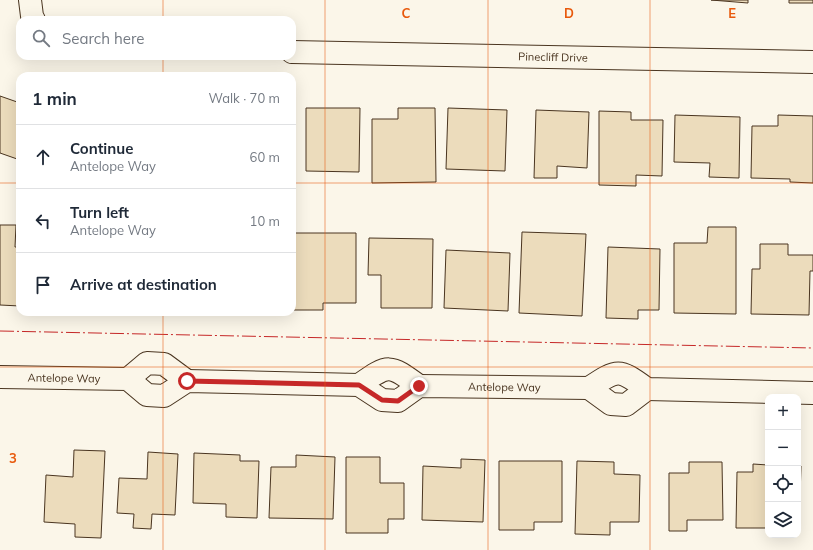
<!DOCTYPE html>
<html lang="en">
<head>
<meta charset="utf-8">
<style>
	:root { --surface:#fff; --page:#f2f2f3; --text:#1f2937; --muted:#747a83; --line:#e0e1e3 }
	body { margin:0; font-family:Mulish,sans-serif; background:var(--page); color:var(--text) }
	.controls { position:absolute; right:12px; bottom:12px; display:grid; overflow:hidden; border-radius:8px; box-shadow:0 4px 16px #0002 }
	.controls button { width:36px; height:36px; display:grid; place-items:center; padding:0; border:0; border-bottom:1px solid var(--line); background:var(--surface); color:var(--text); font:20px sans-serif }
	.stop { position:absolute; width:12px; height:12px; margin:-9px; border:3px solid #c62828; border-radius:50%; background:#fff }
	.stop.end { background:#c62828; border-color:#fff; box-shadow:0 1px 4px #0008 }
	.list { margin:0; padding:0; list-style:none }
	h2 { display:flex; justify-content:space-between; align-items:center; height:52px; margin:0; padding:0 16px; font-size:17px }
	h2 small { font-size:13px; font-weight:400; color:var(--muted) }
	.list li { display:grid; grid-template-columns:26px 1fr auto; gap:12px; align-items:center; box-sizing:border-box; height:64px; padding:0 16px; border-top:1px solid var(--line) }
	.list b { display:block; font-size:15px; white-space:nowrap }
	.list p { margin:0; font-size:13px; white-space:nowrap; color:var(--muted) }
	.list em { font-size:13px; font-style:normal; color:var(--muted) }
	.icon { flex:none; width:22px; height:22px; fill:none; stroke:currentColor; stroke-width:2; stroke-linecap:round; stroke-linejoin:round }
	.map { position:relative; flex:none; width:813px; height:550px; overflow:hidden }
	.search { position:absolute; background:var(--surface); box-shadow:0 4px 16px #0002; left:16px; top:16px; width:280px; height:44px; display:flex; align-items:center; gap:10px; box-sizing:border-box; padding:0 14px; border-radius:12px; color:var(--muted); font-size:15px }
	.panel { position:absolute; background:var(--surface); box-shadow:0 4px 16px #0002; left:16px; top:72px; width:280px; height:244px; border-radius:12px }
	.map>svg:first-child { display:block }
	.building { fill:#ecdcbc; stroke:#4a3520 }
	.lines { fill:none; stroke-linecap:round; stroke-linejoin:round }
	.street-casing { stroke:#4a3520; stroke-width:24 }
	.secondary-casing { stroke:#4a3520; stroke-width:24 }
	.street { stroke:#fbf6e9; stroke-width:22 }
	.secondary { stroke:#fbf6e9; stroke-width:22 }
	.power { stroke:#c62828; stroke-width:1; stroke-dasharray:14 3 2 3; stroke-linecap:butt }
	.route { stroke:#c62828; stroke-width:5 }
	.grid { fill:none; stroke:#e8590c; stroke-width:1; stroke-opacity:0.55 }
	.labels { text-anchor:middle; stroke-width:3; stroke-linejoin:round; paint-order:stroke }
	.street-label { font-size:11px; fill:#4a3520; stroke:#fbf6e9 }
	.grid-label { font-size:13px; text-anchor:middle; font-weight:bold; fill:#e8590c; stroke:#fbf6e9; stroke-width:3; stroke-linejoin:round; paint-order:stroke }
</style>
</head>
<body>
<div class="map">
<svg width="813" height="550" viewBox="0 0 813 550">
	<rect width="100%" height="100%" fill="#fbf6e9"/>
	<!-- building -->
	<path class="building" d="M711 0H748V3Z
		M789 0H813V3H789Z
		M0 96 20 103V160L0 153Z
		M306 108H360L359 172 306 171Z
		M398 108H435L436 182 372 183V119H398Z
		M448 108 507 110 505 171 446 169Z
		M536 110 589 112 587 168 557 166V178H534Z
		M599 111 631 112V120H663L662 176 636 175V186L599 185Z
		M675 115 740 117 739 178 709 177 710 163 674 162Z
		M778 115 813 116V183L790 182V179L751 178 752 126H778Z
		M0 225H16L15 247H20V306L0 305Z
		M708 227H736V314L674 313V243H707Z
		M522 232 586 234 582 316 519 313Z
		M292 233H356V303H323V310H292Z
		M369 238 433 239 432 308H381V275H368Z
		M760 244H788V255H813V271H810L809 315 751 314 752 269H760Z
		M608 247 660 249 659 310H638V319L606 318Z
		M446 250 510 253 508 311 444 308Z
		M74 450 105 451 101 538 75 537V524L44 522 46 475 73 477Z
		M148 452 178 454 175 515 152 514 151 529 133 528 134 514 117 513 119 478 147 479Z
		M194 453 240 455V461H259L257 518 226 517V504L193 503Z
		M296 455 335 457 333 519 269 518 271 467H296Z
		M346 457H380V483H404V519H388V533H346Z
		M461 459 485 460 483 522 422 520 423 466 461 468Z
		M499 461H562V522H534V530H499Z
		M577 461 614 462V474L640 475 639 522H610V535L575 534Z
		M689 462H722L723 520H687V531H669V473H689Z
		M753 464 768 465V528H736L737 472H753Z
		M798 465 801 466 799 529H798Z"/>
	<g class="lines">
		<defs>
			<g id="street">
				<path d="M30 0 32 16 34 20"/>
				<path id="s1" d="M292 52 813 62"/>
			</g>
			<g id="secondary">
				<path id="s2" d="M0 377 128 379 147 395 164 396 187 381 359 385 382 400 398 401 419 386 589 388C619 368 619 369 647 389L813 393"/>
				<path d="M128 379 147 363 164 364 187 381"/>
				<path d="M359 385C389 364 389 364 419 386"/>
				<path d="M589 388 611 404 626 405 647 389"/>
			</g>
		</defs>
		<!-- street casing -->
		<use href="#street" class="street-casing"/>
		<!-- secondary casing -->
		<use href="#secondary" class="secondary-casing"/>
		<!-- street -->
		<use href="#street" class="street"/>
		<!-- secondary -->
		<use href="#secondary" class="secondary"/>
		<!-- power -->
		<path class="power" d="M0 331 813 348"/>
	</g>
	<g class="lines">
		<!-- route -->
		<path class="route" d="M187 381 359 385 382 400 398 401 419 386"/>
	</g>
	<!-- grid -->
	<path class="grid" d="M163 0V20M325 0V550M488 0V550M650 0V550M163 56V76M0 183H20M292 183H813M163 312V550M0 367H813"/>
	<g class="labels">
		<!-- street labels -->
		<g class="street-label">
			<text dy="4" stroke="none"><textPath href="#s1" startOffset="261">Pinecliff Drive</textPath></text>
			<text dy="4" stroke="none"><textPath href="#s2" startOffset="64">Antelope Way</textPath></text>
			<text dy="4" stroke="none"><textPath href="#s2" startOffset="524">Antelope Way</textPath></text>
		</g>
	</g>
	<g class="grid-label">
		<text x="406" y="18">C</text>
		<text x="569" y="18">D</text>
		<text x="732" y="18">E</text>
		<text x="13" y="463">3</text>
	</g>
</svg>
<div class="controls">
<button>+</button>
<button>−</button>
<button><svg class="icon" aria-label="locate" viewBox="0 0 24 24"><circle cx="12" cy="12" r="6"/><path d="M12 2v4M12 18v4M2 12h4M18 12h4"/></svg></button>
<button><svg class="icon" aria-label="layers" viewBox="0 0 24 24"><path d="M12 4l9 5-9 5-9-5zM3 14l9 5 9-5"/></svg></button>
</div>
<div class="stop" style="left:187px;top:381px"></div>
<div class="stop end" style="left:419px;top:386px"></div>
<div class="search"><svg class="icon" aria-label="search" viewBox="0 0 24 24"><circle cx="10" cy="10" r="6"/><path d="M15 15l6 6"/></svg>Search here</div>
<section class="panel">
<h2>1 min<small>Walk · 70 m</small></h2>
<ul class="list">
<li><svg class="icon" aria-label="ahead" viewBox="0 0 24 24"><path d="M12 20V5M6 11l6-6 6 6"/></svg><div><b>Continue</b><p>Antelope Way</p></div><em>60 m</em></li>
<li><svg class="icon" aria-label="left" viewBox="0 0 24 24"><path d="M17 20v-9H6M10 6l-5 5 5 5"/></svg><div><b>Turn left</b><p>Antelope Way</p></div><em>10 m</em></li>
<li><svg class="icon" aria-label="arrive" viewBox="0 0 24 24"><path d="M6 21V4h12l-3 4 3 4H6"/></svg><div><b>Arrive at destination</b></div></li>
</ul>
</section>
</div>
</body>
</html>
